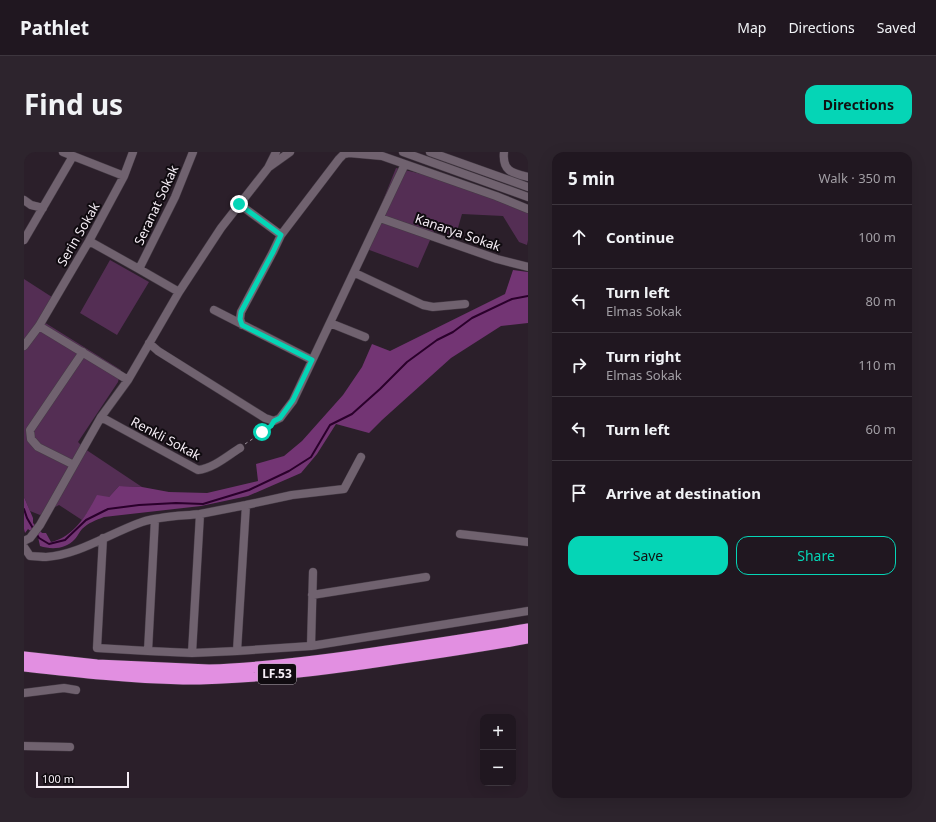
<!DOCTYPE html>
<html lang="en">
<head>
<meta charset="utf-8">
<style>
	:root { --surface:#201720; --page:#2d242d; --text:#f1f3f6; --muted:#a29fa5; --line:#3d363e; --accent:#05d5b6 }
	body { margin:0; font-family:"Noto Sans",sans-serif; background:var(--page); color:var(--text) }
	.controls { position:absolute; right:12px; bottom:12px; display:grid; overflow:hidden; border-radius:8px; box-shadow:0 4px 16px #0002 }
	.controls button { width:36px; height:36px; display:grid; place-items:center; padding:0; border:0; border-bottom:1px solid var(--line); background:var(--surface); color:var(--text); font:20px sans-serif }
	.scale { position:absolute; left:12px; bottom:10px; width:93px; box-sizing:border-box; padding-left:4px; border:2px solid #f5edf5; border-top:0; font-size:11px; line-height:14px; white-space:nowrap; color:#f5edf5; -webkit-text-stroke:3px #100b10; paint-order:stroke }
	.stop { position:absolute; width:12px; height:12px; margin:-9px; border:3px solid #05d5b6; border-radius:50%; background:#fff }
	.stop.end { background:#05d5b6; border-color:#fff; box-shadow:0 1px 4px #0008 }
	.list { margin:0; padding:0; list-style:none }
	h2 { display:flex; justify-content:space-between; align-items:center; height:52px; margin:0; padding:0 16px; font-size:17px }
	h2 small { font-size:13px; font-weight:400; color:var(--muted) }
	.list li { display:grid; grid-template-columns:26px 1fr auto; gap:12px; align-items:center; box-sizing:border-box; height:64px; padding:0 16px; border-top:1px solid var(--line) }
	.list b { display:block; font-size:15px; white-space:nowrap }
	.list p { margin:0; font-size:13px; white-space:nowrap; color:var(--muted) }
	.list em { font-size:13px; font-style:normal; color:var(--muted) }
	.actions { display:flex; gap:8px; padding:12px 16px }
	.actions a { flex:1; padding:9px 0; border:1px solid var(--accent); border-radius:12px; text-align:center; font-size:14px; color:var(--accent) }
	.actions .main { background:var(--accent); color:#111 }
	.icon { flex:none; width:22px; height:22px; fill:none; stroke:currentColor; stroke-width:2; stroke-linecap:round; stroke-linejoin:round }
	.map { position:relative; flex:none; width:504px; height:646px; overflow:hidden; border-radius:12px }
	header { display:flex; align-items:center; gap:24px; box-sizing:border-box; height:56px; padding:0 20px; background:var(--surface); border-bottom:1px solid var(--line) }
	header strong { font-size:19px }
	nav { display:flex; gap:22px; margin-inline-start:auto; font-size:14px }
	.intro { display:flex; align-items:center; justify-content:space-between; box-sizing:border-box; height:96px; padding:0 24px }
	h1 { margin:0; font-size:28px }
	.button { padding:10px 18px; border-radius:12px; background:var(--accent); color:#111; font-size:14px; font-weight:700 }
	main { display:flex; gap:24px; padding:0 24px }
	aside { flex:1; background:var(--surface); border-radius:12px; box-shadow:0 4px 16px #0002 }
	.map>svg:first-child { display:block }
	.green { fill:#542e54 }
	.forest { fill:#733574 }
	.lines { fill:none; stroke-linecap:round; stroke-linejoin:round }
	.stream { stroke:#2a002b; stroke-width:2 }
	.minor-casing { stroke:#453b45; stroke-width:9 }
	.highway-casing { stroke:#453b45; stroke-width:12 }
	.path { stroke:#9a9099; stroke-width:1; stroke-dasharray:3 3; stroke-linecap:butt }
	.minor { stroke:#70626f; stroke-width:8 }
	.highway { stroke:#e28fe1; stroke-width:11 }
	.route { stroke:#05d5b6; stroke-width:5 }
	.labels { text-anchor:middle; stroke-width:4; stroke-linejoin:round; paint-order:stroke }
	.shield { fill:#100b10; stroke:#b0a9b0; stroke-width:1 }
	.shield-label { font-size:12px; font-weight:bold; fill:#f5edf5 }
	.street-label { font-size:13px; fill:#f5edf5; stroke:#100b10 }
</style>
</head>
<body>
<header>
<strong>Pathlet</strong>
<nav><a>Map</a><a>Directions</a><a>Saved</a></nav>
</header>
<div class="intro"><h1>Find us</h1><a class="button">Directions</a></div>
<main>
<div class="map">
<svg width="504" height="646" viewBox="0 0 504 646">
	<rect width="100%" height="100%" fill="#2b1f2a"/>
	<!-- green -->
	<path class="green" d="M372 16 411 25 504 60V88L503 93 495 90 479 64 438 62 431 86 410 79 394 116 340 96Z
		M86 108 125 130 93 183 56 161Z
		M0 127 31 147 15 167 97 218 94 230 54 290 61 297 118 335 95 334 85 345 66 357 58 368 35 353 16 363 6 359 0 345Z"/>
	<!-- forest -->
	<path class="forest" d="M489 118 504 120V171L477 174 427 206 358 268 345 281 312 272 293 302 277 321 224 344 177 354 80 365C72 368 64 371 58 377 55 380 54 384 51 387 42 397 28 398 16 394L14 385 4 377 1 381 0 377V345L9 366V371L18 381H22L27 390C50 385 63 362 73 343L85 345 95 334 118 335 145 340 183 341 234 329 232 312 260 304 278 289 319 243 338 215 348 192 366 199 481 142Z"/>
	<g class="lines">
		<!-- stream -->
		<path class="stream" d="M0 357 3 366 10 378
			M12 381 15 386 25 392 41 388 62 368 84 357 115 353 152 351 179 352 225 338 265 319 287 305 306 273 328 262 356 237 383 210 413 188 429 180 448 166 488 147 504 144"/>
		<defs>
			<path id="minor" d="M39 0 100 24
				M379 0 504 45
				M406 0 504 35
				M480 0C478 19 488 21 504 25
				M245 15 266 0
				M0 48 7 53 19 56
				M215 52 257 83
				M356 66 473 107 504 115
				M0 88 49 4
				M65 89 115 117 155 140
				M115 117 151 45 169 0
				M331 121 399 153 409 155 441 152
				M190 158 288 208
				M306 171 341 185
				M218 173 216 167 217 160 249 100 257 83 315 7 320 2 325 1 358 4 472 44 504 57
				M15 174 104 228
				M125 191 134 199 241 266 250 269 256 266 269 249 381 12
				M0 194 15 174 65 89 100 24 109 0
				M77 265 174 318C190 316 203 304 216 296
				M50 313 14 295 7 287 6 278 59 200
				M222 353 268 343 320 337 337 305
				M131 367 124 499 168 501 213 499 222 353 176 362
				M436 382 504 390
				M79 386 73 496 124 499
				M0 389 6 386 16 373 77 265 104 228 155 140 197 76 244 16 252 0
				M0 395 6 404C11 404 17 405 22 405 55 403 86 381 118 370 136 364 157 364 176 362L168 501
				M288 443 402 425
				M287 494 289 420
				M213 499 287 494 504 459
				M0 541 40 536 52 538
				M0 594 46 595"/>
			<path id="highway" d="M0 505 73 513 185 518C245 516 304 508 363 499 410 492 457 485 504 477
				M0 514C53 520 106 526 159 527 226 527 292 519 358 509 407 502 455 495 504 486"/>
		</defs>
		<!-- minor casing -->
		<use href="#minor" class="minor-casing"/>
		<!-- highway casing -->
		<use href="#highway" class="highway-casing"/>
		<!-- path -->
		<path class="path" d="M221 292 245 276"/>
		<!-- minor -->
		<use href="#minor" class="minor"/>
		<!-- highway -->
		<use href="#highway" class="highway"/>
	</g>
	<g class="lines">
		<!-- route -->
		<path class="route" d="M215 52 257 83 249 100 217 160 216 167 218 173 288 208 269 248 256 266 250 269 247 274 238 280"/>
	</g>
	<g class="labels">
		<!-- shield labels -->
		<rect class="shield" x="234" y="512" width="38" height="20" rx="3"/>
		<g class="shield-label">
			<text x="253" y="526">LF.53</text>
		</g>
		<!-- street labels -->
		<g class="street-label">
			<text transform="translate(132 53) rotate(-65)" y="5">Seranat Sokak</text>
			<text transform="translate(434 80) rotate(19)" y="5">Kanarya Sokak</text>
			<text transform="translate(54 82) rotate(-60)" y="5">Serin Sokak</text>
			<text transform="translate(142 286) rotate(28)" y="5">Renkli Sokak</text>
		</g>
	</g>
</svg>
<div class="controls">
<button>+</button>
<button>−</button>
</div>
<div class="scale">100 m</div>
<div class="stop" style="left:238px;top:280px"></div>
<div class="stop end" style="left:215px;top:52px"></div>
</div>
<aside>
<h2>5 min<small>Walk · 350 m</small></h2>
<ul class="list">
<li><svg class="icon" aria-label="ahead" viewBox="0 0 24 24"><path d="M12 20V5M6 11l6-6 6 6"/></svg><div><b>Continue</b></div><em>100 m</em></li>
<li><svg class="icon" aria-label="left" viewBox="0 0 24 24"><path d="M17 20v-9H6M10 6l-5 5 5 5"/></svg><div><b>Turn left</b><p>Elmas Sokak</p></div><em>80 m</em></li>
<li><svg class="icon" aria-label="right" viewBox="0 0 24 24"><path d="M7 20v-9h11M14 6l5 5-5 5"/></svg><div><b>Turn right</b><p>Elmas Sokak</p></div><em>110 m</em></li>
<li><svg class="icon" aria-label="left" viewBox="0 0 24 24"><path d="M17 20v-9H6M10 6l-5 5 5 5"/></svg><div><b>Turn left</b></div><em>60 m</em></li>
<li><svg class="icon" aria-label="arrive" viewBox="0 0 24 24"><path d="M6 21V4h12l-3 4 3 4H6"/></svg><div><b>Arrive at destination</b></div></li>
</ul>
<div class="actions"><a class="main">Save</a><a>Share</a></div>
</aside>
</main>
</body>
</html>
